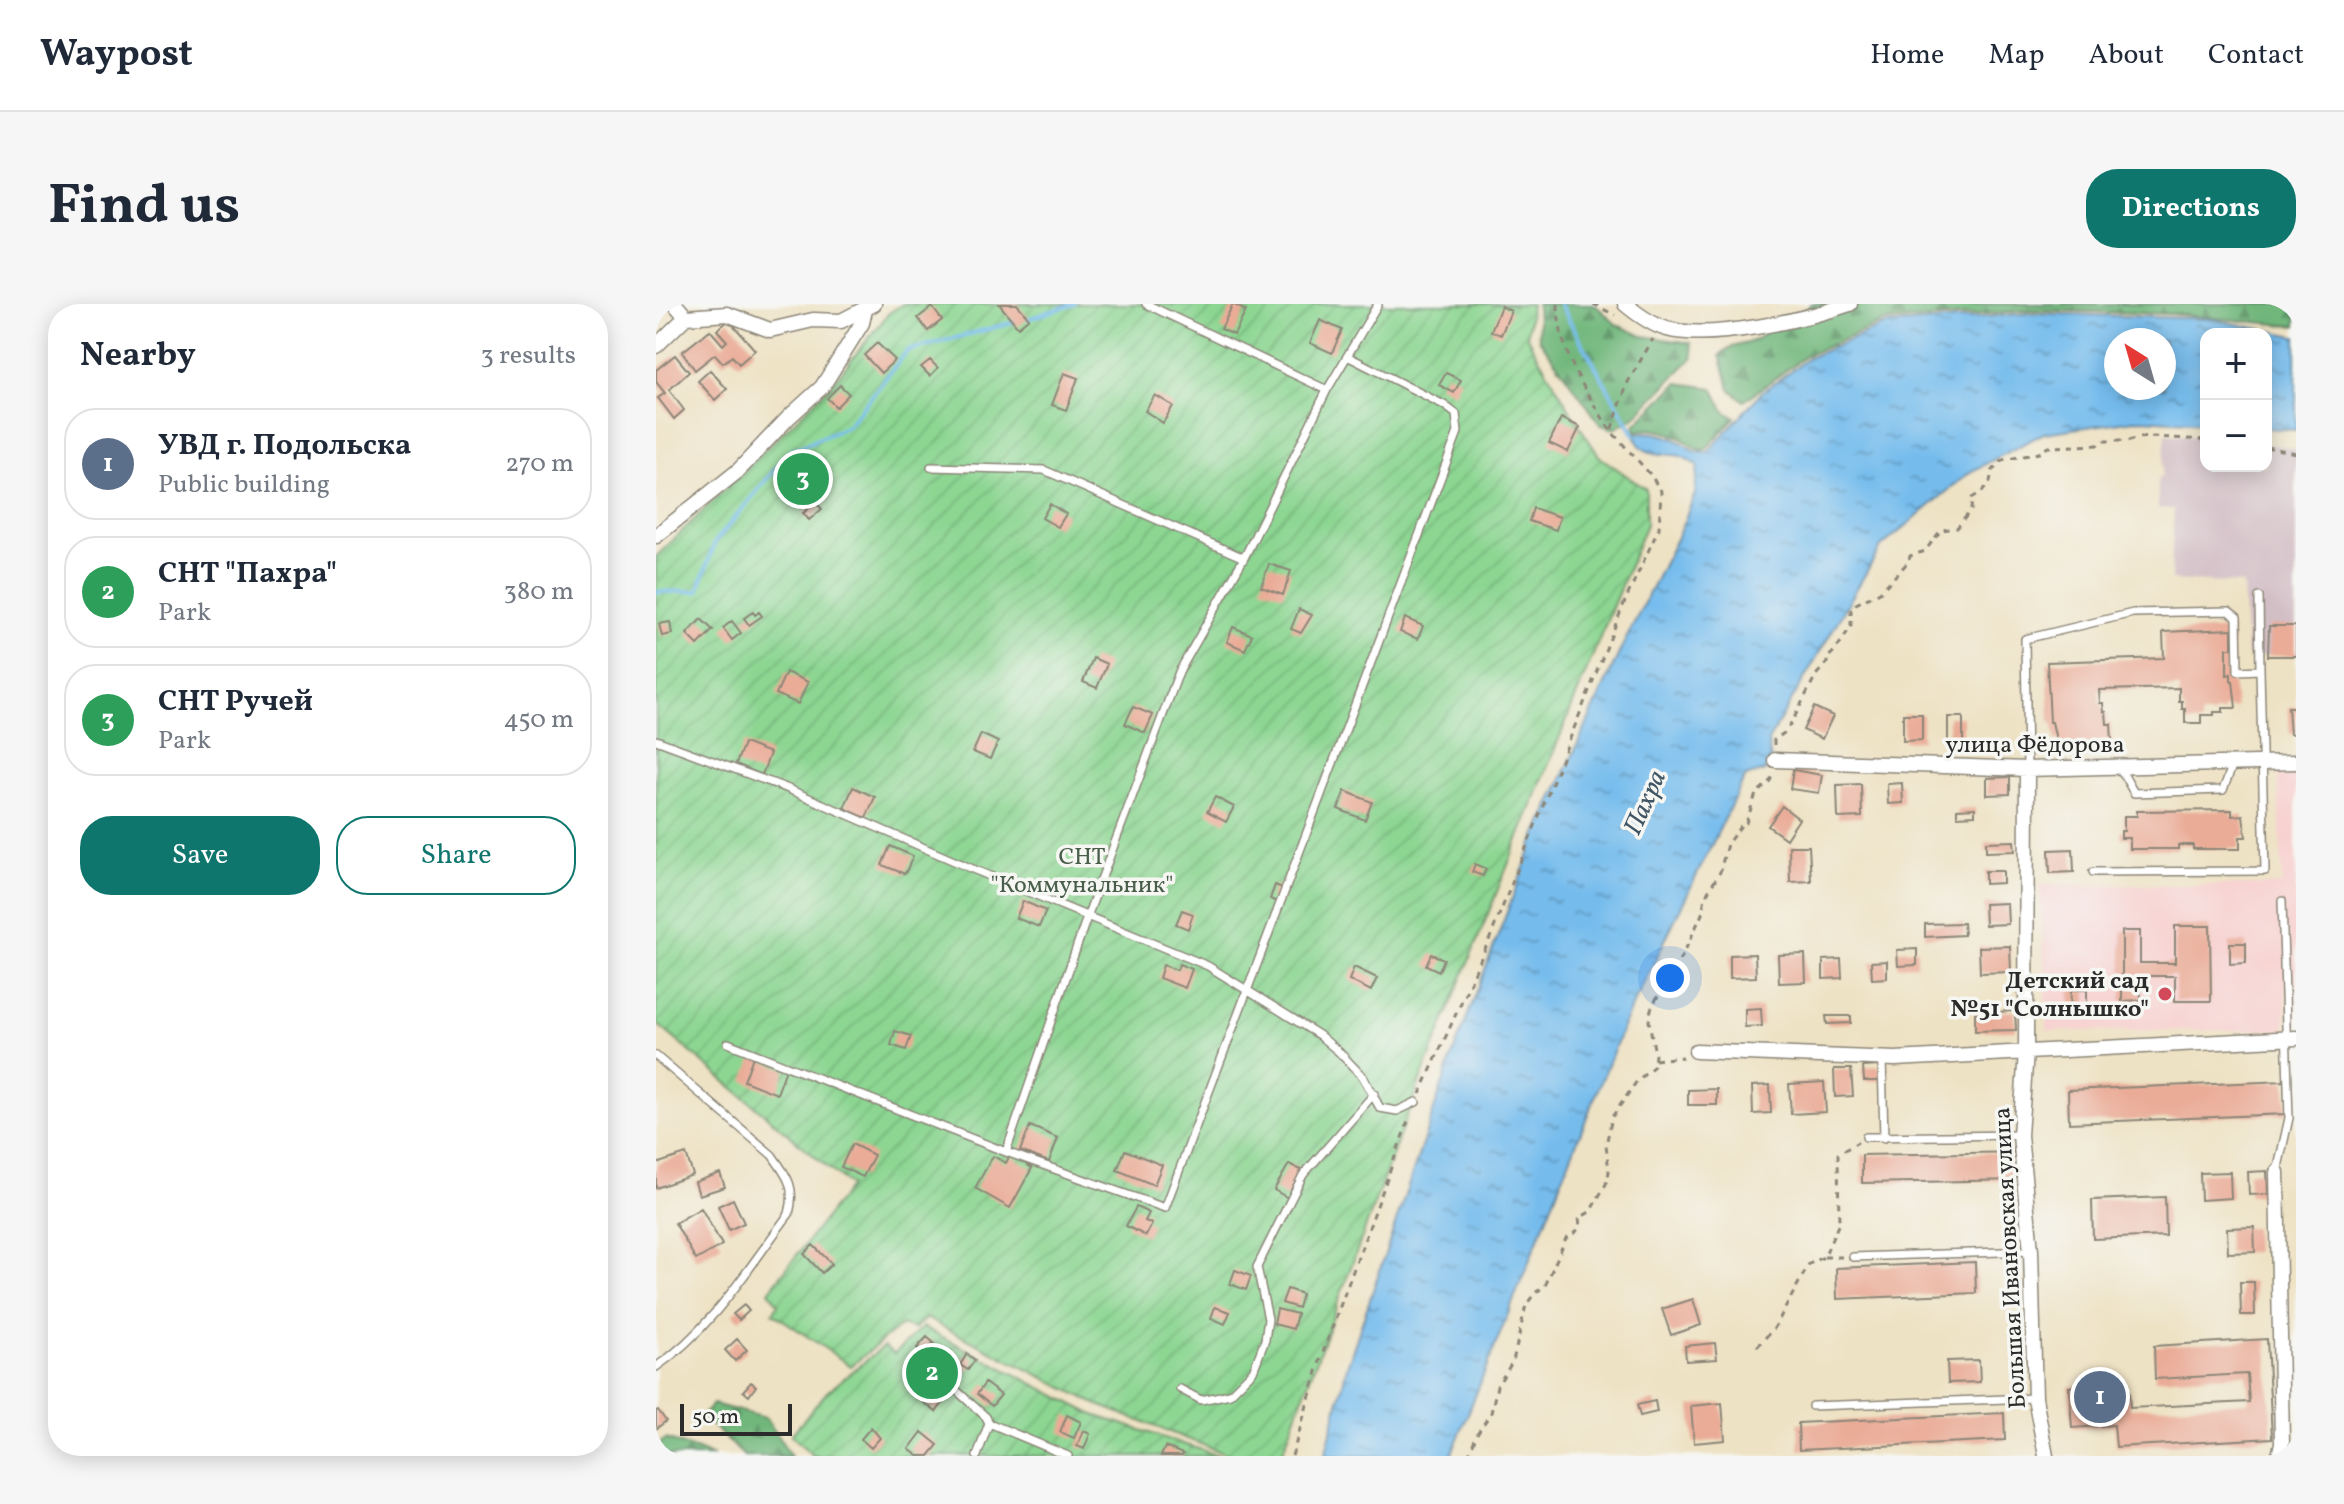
<!DOCTYPE html>
<html lang="en">
<head>
<meta charset="utf-8">
<style>
	:root { --surface:#fff; --page:#f6f6f7; --text:#1f2937; --muted:#747a83; --line:#e0e1e3; --accent:#0f766e }
	body { margin:0; font-family:Vollkorn,serif; background:var(--page); color:var(--text) }
	.controls { position:absolute; right:24px; top:24px; display:grid; overflow:hidden; border-radius:16px; box-shadow:0 4px 20px #0003 }
	.controls button { width:72px; height:72px; display:grid; place-items:center; padding:0; border:0; border-bottom:2px solid var(--line); background:var(--surface); color:var(--text); font:40px sans-serif }
	.compass { position:absolute; left:1448px; top:24px; width:72px; height:72px; border-radius:50%; background:var(--surface); box-shadow:0 4px 20px #0003; rotate:323deg }
	.scale { position:absolute; left:24px; bottom:20px; width:112px; box-sizing:border-box; padding-left:8px; border:4px solid #2b2b2b; border-top:0; font-size:22px; line-height:28px; white-space:nowrap; color:#2b2b2b; -webkit-text-stroke:6px #f6f6f2; paint-order:stroke }
	.you { position:absolute; left:1014px; top:674px; width:28px; height:28px; margin:-20px; border:6px solid #fff; border-radius:50%; background:#1a73e8; box-shadow:0 0 0 12px #1a73e833 }
	.badge { display:grid; place-items:center; width:52px; height:52px; border-radius:50%; background:var(--accent); color:#fff; font-size:26px; font-weight:700 }
	.pin { position:absolute; translate:-50% -50%; border:4px solid #fff; box-shadow:0 2px 8px #0006 }
	.list { margin:0; padding:0; list-style:none }
	h2 { display:flex; justify-content:space-between; align-items:center; height:104px; margin:0; padding:0 32px; font-size:34px }
	h2 small { font-size:26px; font-weight:400; color:var(--muted) }
	.list li { display:grid; grid-template-columns:52px 1fr auto; gap:24px; align-items:center; box-sizing:border-box; height:112px; margin:0 16px 16px; padding:0 16px; border:2px solid var(--line); border-radius:32px }
	.list b { display:block; font-size:30px; white-space:nowrap }
	.list p { margin:0; font-size:26px; white-space:nowrap; color:var(--muted) }
	.list em { font-size:26px; font-style:normal; color:var(--muted) }
	.actions { display:flex; gap:16px; padding:24px 32px }
	.actions a { flex:1; padding:18px 0; border:2px solid var(--accent); border-radius:32px; text-align:center; font-size:28px; color:var(--accent) }
	.actions .main { background:var(--accent); color:#fff }
	.map { position:relative; flex:none; width:1640px; height:1152px; overflow:hidden; border-radius:32px }
	header { display:flex; align-items:center; gap:48px; box-sizing:border-box; height:112px; padding:0 40px; background:var(--surface); border-bottom:2px solid var(--line) }
	header strong { font-size:38px }
	nav { display:flex; gap:44px; margin-inline-start:auto; font-size:28px }
	.intro { display:flex; align-items:center; justify-content:space-between; box-sizing:border-box; height:192px; padding:0 48px }
	h1 { margin:0; font-size:56px }
	.button { padding:20px 36px; border-radius:32px; background:var(--accent); color:#fff; font-size:28px; font-weight:700 }
	main { display:flex; gap:48px; padding:0 48px }
	aside { flex:1; background:var(--surface); border-radius:32px; box-shadow:0 4px 20px #0003 }
	.map>svg:first-child { display:block }
	.built { fill:#f7d0cf }
	.industrial { fill:#d2bec5 }
	.forest { fill:url(#forest-firs); stroke:#4e7154; stroke-width:2 }
	.garden { fill:url(#garden-furrows); stroke:#5c805e; stroke-width:2 }
	.water { fill:url(#water-ripples); stroke:#50748c; stroke-width:2; fill-rule:evenodd }
	.lines { fill:none; stroke-linecap:round; stroke-linejoin:round }
	.stream { stroke:#75bced; stroke-width:4 }
	.building { fill:#eaac97 }
	.lane-casing { stroke:#8c8678; stroke-width:10 }
	.street-casing { stroke:#8c8678; stroke-width:17 }
	.path { stroke:#8c8678; stroke-width:3; stroke-dasharray:6 6; stroke-linecap:butt }
	.lane { stroke:#fff; stroke-width:7 }
	.street { stroke:#fff; stroke-width:14 }
	.poi-dot { fill:#d1495b; stroke:#f6f6f2; stroke-width:3 }
	.labels { text-anchor:middle; stroke-width:7; stroke-linejoin:round; paint-order:stroke }
	.street-label { font-size:24px; fill:#2b2b2b; stroke:#f6f6f2 }
	.park-label { font-size:24px; fill:#485e4a; stroke:#f6f6f2 }
	.poi-label { font-size:24px; font-weight:bold; fill:#2b2b2b; stroke:#f6f6f2; text-anchor:end }
	.water-label { font-size:26px; font-style:italic; fill:#415665; stroke:#f6f6f2 }
</style>
</head>
<body>
<header>
<strong>Waypost</strong>
<nav><a>Home</a><a>Map</a><a>About</a><a>Contact</a></nav>
</header>
<div class="intro"><h1>Find us</h1><a class="button">Directions</a></div>
<main>
<aside>
<h2>Nearby<small>3 results</small></h2>
<ul class="list">
<li><span class="badge" style="background:#5c6f8a">1</span><div><b>УВД г. Подольска</b><p>Public building</p></div><em>270 m</em></li>
<li><span class="badge" style="background:#2e9e5b">2</span><div><b>СНТ &quot;Пахра&quot;</b><p>Park</p></div><em>380 m</em></li>
<li><span class="badge" style="background:#2e9e5b">3</span><div><b>СНТ Ручей</b><p>Park</p></div><em>450 m</em></li>
</ul>
<div class="actions"><a class="main">Save</a><a>Share</a></div>
</aside>
<div class="map">
<svg width="1640" height="1152" viewBox="0 0 1640 1152">
	<defs>
		<pattern id="forest-firs" width="22" height="20" patternUnits="userSpaceOnUse" patternTransform="scale(2)"><rect width="22" height="20" fill="#71b77c"/><path d="M5 1l3.5 6h-7zM16 11l3.5 6h-7z" fill="#5d9566"/></pattern>
		<pattern id="garden-furrows" width="10" height="10" patternUnits="userSpaceOnUse" patternTransform="scale(2)"><rect width="10" height="10" fill="#8cd692"/><path d="M-1 1l2-2M0 10L10 0M9 11l2-2" fill="none" stroke="#79b87e"/></pattern>
		<pattern id="water-ripples" width="26" height="14" patternUnits="userSpaceOnUse" patternTransform="scale(2)"><rect width="26" height="14" fill="#75bced"/><path d="M2 4q2-2 4 0t4 0M15 11q2-2 4 0t4 0" fill="none" stroke="#6099c0"/></pattern>
	</defs>
	<rect width="100%" height="100%" fill="#f6f6f2"/>
	<filter id="ink" filterUnits="userSpaceOnUse"><feTurbulence type="fractalNoise" baseFrequency=".0125" numOctaves="2"/><feDisplacementMap in="SourceGraphic" scale="16" xChannelSelector="R" yChannelSelector="G"/><feConvolveMatrix kernelMatrix="1 2 1 2 8 2 1 2 1" color-interpolation-filters="sRGB"/></filter>
	<filter id="wash" filterUnits="userSpaceOnUse"><feTurbulence type="fractalNoise" baseFrequency=".006" numOctaves="4" result="noise"/><feDisplacementMap in="SourceGraphic" scale="32" xChannelSelector="R" yChannelSelector="G"/><feGaussianBlur stdDeviation="1.8" result="paint"/><feColorMatrix in="noise" values="0 0 0 0 0 0 0 0 0 0 0 0 0 0 0 0 0 1.4 0 .05"/><feComposite in="paint" operator="in"/></filter>
	<g filter="url(#wash)">
		<rect width="100%" height="100%" fill="#eee2c4"/>
		<!-- built -->
		<path class="built" d="M1640 469V725L1633 726 1631 653 1629 726 1391 727 1384 581H1626L1622 470Z"/>
		<!-- industrial -->
		<path class="industrial" d="M1510 130 1550 134V162H1610V140L1640 145V352H1591L1587 280 1515 276 1518 205 1502 204V175L1506 171Z"/>
		<!-- forest -->
		<path class="forest" d="M881 0H938L961 21 987 32 1035 39 1037 53 978 114 958 125 945 121 883 35Z
			M1155 0H1640V22L1516 10 1376 6 1228 18 1149 52 1088 97 1074 85 1064 51C1077 39 1085 43 1099 36 1124 21 1111 12 1147 9Z
			M1022 79 1057 84 1069 108 1079 113 1049 146C1040 146 1039 143 1031 138 1017 129 997 122 980 127L978 122Z
			M57 1100 110 1114 135 1152H88L46 1112Z
			M10 1135 58 1152H0V1141Z"/>
		<!-- garden -->
		<path class="garden" d="M247 0H875L871 33 924 123 944 153 990 185V220L759 790 625 1152H576L440 1100 270 1014 258 1025 245 1021 195 1062 117 1009 122 1000 113 987 194 882 0 719V253L175 81 233 9Z
			M267 1023 438 1111 564 1152H157L135 1131 171 1088 228 1042 238 1050Z"/>
		<!-- water -->
		<path class="water" d="M1376 9 1555 15 1640 32V126L1610 124V30H1550V119L1486 115 1388 129 1314 168 1225 243 1112 437 1116 465 1089 473 971 713 795 1152H669L691 1063 795 755 880 532 965 345 1024 227 1039 190 1042 161C1036 158 1030 154 1024 152 1003 148 986 154 978 130 995 126 1012 131 1028 140 1037 146 1039 149 1051 149L1106 88 1152 54 1229 21ZM1460 36H1508V84H1460Z"/>
		<g class="lines">
			<!-- stream -->
			<path class="stream" d="M904 0 978 130
				M371 15 418 0
				M0 288 42 287 59 238 134 147 192 122 251 47 362 17"/>
		</g>
		<g id="blocks">
			<!-- building -->
			<path class="building" d="M343 0H361L373 14 362 23Z
				M577 0 590 7 578 31 565 25Z
				M845 2 855 7 845 31 835 27Z
				M276 3 286 16 272 27 262 14Z
				M73 16 99 46 83 60 76 52 67 59 59 50 39 66 26 48 54 26 67 41 71 37 61 26Z
				M664 16 686 26 676 49 654 39Z
				M221 39 239 56 225 69 208 51Z
				M19 51 33 68 13 86 28 106 18 115 2 94 9 89 0 78V66Z
				M274 56 282 64 274 72 265 63Z
				M54 66 71 85 59 96 42 77Z
				M408 69 422 74 410 106 396 101Z
				M790 69 805 76 798 89 783 81Z
				M184 81 193 90 180 103 171 94Z
				M499 91 517 102 507 119 489 107Z
				M905 114 924 123 912 148 893 139Z
				M162 156 174 169 165 178 153 169 152 165Z
				M160 199 166 205 153 216 147 209Z
				M394 200 410 210 402 223 386 214Z
				M877 204 904 213 900 226 873 217Z
				M613 260 635 267 627 291 605 283Z
				M643 305 656 311 645 329 635 325Z
				M97 308 99 311 103 308 106 312 93 321 88 314Z
				M749 314 767 322 762 335 744 328Z
				M45 315 57 326 42 341 31 330Z
				M76 317 85 329 76 336 67 324Z
				M14 318 16 330 6 332 3 320Z
				M1613 322H1640V352H1612Z
				M577 323 596 331 589 346 571 338Z
				M1576 325V344H1571V371L1575 370V377H1577L1580 404H1567V408H1558V411H1545V419H1529V405H1526V397H1523V384L1443 386 1444 399H1447L1448 408H1450L1451 420H1455L1456 437 1441 438V441H1435V444L1421 445V448L1404 449 1403 436H1400L1396 418H1394L1391 358 1508 354 1507 328Z
				M437 354 451 360 441 384 427 378Z
				M130 368 152 378 142 400 120 390Z
				M477 403 497 411 489 429 469 420Z
				M1158 403 1177 412 1166 435 1147 426Z
				M1632 403H1640V430H1634Z
				M1247 410H1266V436L1247 437Z
				M1292 413H1307V443H1292Z
				M325 430 342 438 334 455 317 448Z
				M88 439 114 449 106 471 80 460Z
				M1137 466 1166 471 1163 489 1134 485Z
				M1354 473V490L1331 491V474Z
				M1246 479 1247 499 1232 500 1231 480Z
				M1205 480 1206 513 1182 514 1181 481Z
				M197 483 219 493 210 514 188 504Z
				M689 487 716 498 709 516 682 505Z
				M559 493 578 503 570 518 551 508Z
				M1126 502 1143 515 1130 535 1112 522Z
				M1319 504V511L1301 512V505Z
				M1576 506V512L1587 511 1590 533H1584V545H1537V541H1522V545H1474V534H1465V527H1468V512H1481V507Z
				M1358 537 1359 547 1330 548V538Z
				M234 542 257 552 249 570 226 561Z
				M1133 542H1153L1155 577 1134 578Z
				M1417 545 1418 568 1394 569 1393 546Z
				M819 560 830 565 827 572 816 568Z
				M1329 567H1347V579L1329 580Z
				M619 581 629 585 624 599 614 595Z
				M367 597 390 607 383 623 360 614Z
				M1351 599 1352 620 1329 621 1328 600Z
				M526 606 537 610 532 625 520 620Z
				M1307 619 1308 631 1269 633V620Z
				M1519 622H1554L1555 697H1519V672H1484L1485 696 1466 697V627H1484V659H1519Z
				M1574 639H1590V659L1574 660Z
				M1354 642 1355 668 1324 669 1323 643Z
				M1261 645V661L1242 662 1241 646Z
				M775 650 788 655 783 667 770 661Z
				M1099 650 1100 673 1074 674V651Z
				M1149 650 1150 678 1123 679 1122 651Z
				M1185 655 1186 674 1167 675V656Z
				M1231 657V674L1216 675 1215 658Z
				M523 660 536 665 529 684 503 674 507 661 521 666Z
				M698 663 721 674 715 687 693 676Z
				M1415 686H1431V705H1414Z
				M1105 704 1106 722 1089 723V705Z
				M1359 707 1360 726 1319 727V709Z
				M1170 712H1195V719L1171 720Z
				M239 727 255 732 250 746 235 741Z
				M97 753 130 765 121 790 88 777Z
				M1224 762 1225 777H1208L1207 763Z
				M1178 765H1195L1197 792 1179 793Z
				M1630 777 1631 810 1413 819 1412 786Z
				M1168 778 1170 808 1135 810 1133 780Z
				M1114 781 1115 809 1097 810 1096 782Z
				M1061 785V801H1032V786Z
				M374 822 402 834 393 858 364 847Z
				M196 840 218 851 207 873 185 863Z
				M469 846 506 861 498 881 461 866Z
				M1365 848V876L1206 879V851Z
				M30 850 37 871 0 884V860Z
				M354 851 376 864 354 904 319 884 337 852 350 859Z
				M633 860 647 867 632 894 618 886Z
				M1611 867 1612 890 1593 891 1592 868Z
				M1574 868 1575 894 1545 896 1544 869Z
				M64 869 69 883 43 891 39 878Z
				M1509 893 1510 932 1437 935 1436 896Z
				M77 895 88 919 73 926 62 902Z
				M480 903 493 909 489 917 496 920 490 932 470 922Z
				M45 904 66 941 40 956 19 919Z
				M1598 923 1599 948 1572 949 1571 924Z
				M157 941 176 960 166 969 148 950Z
				M1319 958 1320 989 1181 995 1180 964Z
				M579 966 595 972 590 986 574 980Z
				M1584 978H1598L1599 1011H1585Z
				M631 985 646 990 642 1004 626 999Z
				M1037 995 1045 1021 1015 1031 1006 1005Z
				M88 1001 93 1007 83 1016 77 1010Z
				M559 1003 574 1008 569 1020 555 1014Z
				M621 1005 641 1010 637 1025 618 1020Z
				M271 1033 278 1039 267 1050 261 1044Z
				M81 1035 91 1046 79 1057 69 1046Z
				M1611 1035 1616 1134 1460 1143 1458 1121 1416 1124 1413 1083 1453 1080V1089L1473 1088 1474 1104 1593 1098 1591 1070 1499 1075 1498 1042Z
				M1059 1039 1061 1055 1030 1057 1029 1042Z
				M311 1050 319 1056 312 1066 304 1061Z
				M1323 1056 1324 1078 1292 1079 1291 1057Z
				M271 1072 294 1090 280 1108 257 1090Z
				M95 1078 100 1082 93 1092 87 1087Z
				M329 1079 345 1091 336 1102 321 1090Z
				M999 1097 1001 1108 984 1112 981 1101Z
				M1066 1099 1069 1136 1038 1139 1035 1102Z
				M2 1106 10 1117 0 1125V1107Z
				M1348 1109 1349 1136 1143 1146 1142 1119Z
				M411 1111 425 1118 418 1134 404 1128Z
				M215 1123 224 1134 215 1144 205 1135Z
				M428 1127 434 1130 428 1145 421 1142Z
				M266 1128 282 1141 273 1152H262L253 1145Z
				M509 1143 527 1150 526 1152H505Z"/>
		</g>
	</g>
	<g filter="url(#ink)">
		<use href="#blocks" fill-opacity="0" stroke="#8c8678" stroke-width="2"/>
		<g class="lines">
			<defs>
				<path id="lane" d="M490 0 671 86
					M275 163 388 166 588 254
					M1603 293 1604 366
					M0 436 130 484 319 566 552 662 663 731 683 748 707 773 724 804 741 807 760 798
					M1464 464 1478 489 1567 486 1577 460
					M1371 465 1369 335 1477 309 1573 307 1581 313 1582 367 1604 366 1609 567 1437 568
					M72 739 350 848 509 904 802 128 800 110 788 101 691 52
					M0 752 116 851C132 873 140 883 133 910 93 963 56 1025 0 1063
					M1226 754 1228 834
					M1210 833 1364 831
					M350 848 431 613 523 368 588 254 671 86 722 0
					M1621 868 1633 814 1626 597
					M1197 953 1375 947
					M268 1057 330 1113 333 1119 321 1152
					M524 1085 545 1096 574 1090 597 1067 609 1036 612 1015 601 963 647 871 718 790
					M1156 1102 1379 1094
					M333 1119 412 1152"/>
				<path id="street" d="M19 0 30 13
					M969 0C981 10 996 21 1011 25 1055 37 1151 15 1194 0
					M0 42 30 13 71 10 114 26 157 16 185 17 218 0
					M0 232 82 167 133 113 166 83 206 19 209 6
					M1119 456 1371 465 1640 458
					M1371 465 1370 748 1364 831 1375 947 1379 1094 1390 1152
					M1040 747 1239 755 1640 734
					M1621 868 1626 1139 1623 1152"/>
			</defs>
			<!-- lane casing -->
			<use href="#lane" class="lane-casing"/>
			<!-- street casing -->
			<use href="#street" class="street-casing"/>
			<!-- path -->
			<path class="path" d="M902 0C902 48 930 88 955 127
				M937 0 959 11
				M1610 143 1640 149
				M1118 441V436L1128 429 1137 416 1160 371 1171 359V354C1182 345 1188 333 1195 322V306L1200 300 1224 288 1253 257 1254 252 1269 247 1285 226 1301 224 1315 206 1316 194 1326 188 1334 178 1336 167 1347 156 1383 149 1392 143 1441 141 1447 137H1473L1481 134 1498 133 1550 136
				M994 672 1009 678
				M999 756 1027 753
				M764 790 834 634 969 297 1003 224 1005 187 994 170 955 127 972 78 997 35
				M1168 953H1188
				M1101 1043 1119 1023 1153 960 1168 953 1183 919 1182 850 1202 838
				M636 1152 665 1054 754 812
				M812 1152 822 1128 835 1109 841 1082 857 1057 870 1001 879 989 889 982 910 934 920 928 924 922 923 914 934 908 950 880 953 868 950 841 956 813 981 777 998 762 999 750 993 717 995 705 1019 660 1026 653 1046 610 1049 593 1064 568 1071 540 1086 520 1090 519 1100 490 1114 477 1118 468"/>
			<!-- lane -->
			<use href="#lane" class="lane"/>
			<!-- street -->
			<use href="#street" class="street"/>
		</g>
	</g>
	<!-- markers -->
	<circle class="poi-dot" cx="1509" cy="690" r="8"/>
	<g class="labels">
		<!-- street labels -->
		<g class="street-label">
			<text x="1379" y="448">улица Фёдорова</text>
			<text transform="translate(1353 954) rotate(-93)" y="8">Большая Ивановская улица</text>
		</g>
		<!-- park labels -->
		<g class="park-label">
			<text x="426" y="560">СНТ<tspan x="426" dy="28">"Коммунальник"</tspan></text>
		</g>
		<!-- poi labels -->
		<g class="poi-label">
			<text x="1493" y="684">Детский сад<tspan x="1493" dy="28">№51 "Солнышко"</tspan></text>
		</g>
		<!-- water labels -->
		<g class="water-label">
			<text transform="translate(988 498) rotate(-66)" y="9">Пахра</text>
		</g>
	</g>
</svg>
<div class="controls">
<button>+</button>
<button>−</button>
</div>
<svg class="compass" viewBox="-18 -18 36 36"><path d="M0-13l5 13h-10z" fill="#e53935"/><path d="M0 13l5-13h-10z" fill="#747a83"/></svg>
<div class="scale">50 m</div>
<div class="you"></div>
<div class="pin badge" style="left:1444px;top:1093px;background:#5c6f8a">1</div>
<div class="pin badge" style="left:276px;top:1069px;background:#2e9e5b">2</div>
<div class="pin badge" style="left:147px;top:175px;background:#2e9e5b">3</div>
</div>
</main>
</body>
</html>
